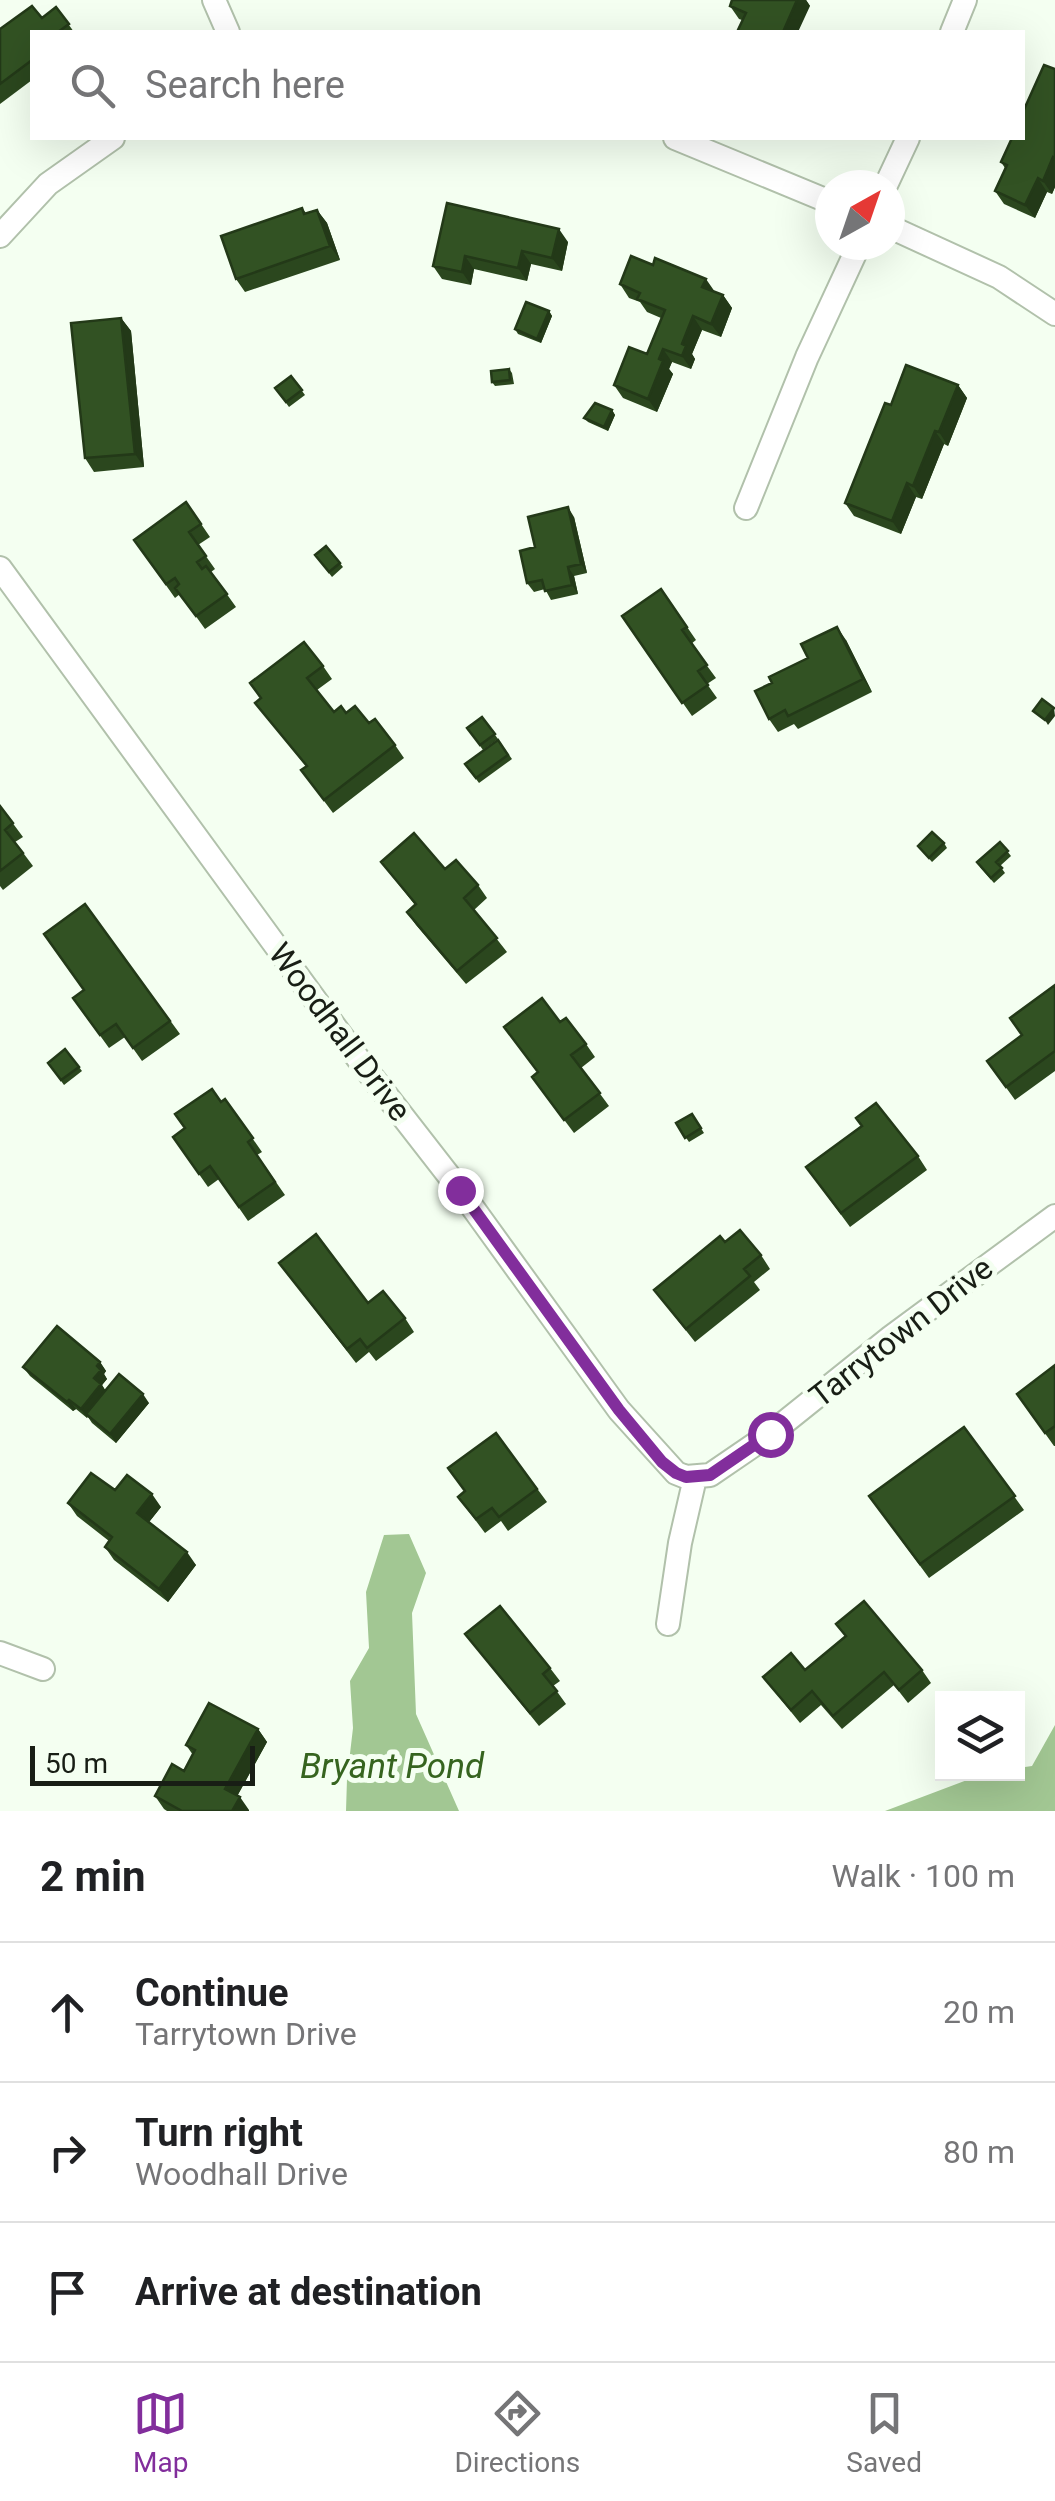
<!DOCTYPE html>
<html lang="en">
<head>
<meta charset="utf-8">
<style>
	:root { --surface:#fff; --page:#f6f6f6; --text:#202124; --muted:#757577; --line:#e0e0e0; --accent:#822e9c }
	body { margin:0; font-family:Roboto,sans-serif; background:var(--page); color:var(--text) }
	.controls { position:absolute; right:30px; bottom:30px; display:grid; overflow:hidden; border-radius:0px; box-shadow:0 10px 40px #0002 }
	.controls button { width:90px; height:90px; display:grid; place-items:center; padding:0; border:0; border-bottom:2px solid var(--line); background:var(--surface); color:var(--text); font:50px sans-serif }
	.compass { position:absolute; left:815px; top:170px; width:90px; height:90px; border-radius:50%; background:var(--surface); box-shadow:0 10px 40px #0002; rotate:40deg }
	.scale { position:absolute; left:30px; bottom:25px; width:225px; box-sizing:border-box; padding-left:10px; border:5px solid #181e15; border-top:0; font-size:28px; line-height:35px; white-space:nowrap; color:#181e15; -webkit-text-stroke:8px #f4fff1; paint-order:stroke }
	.stop { position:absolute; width:30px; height:30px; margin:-22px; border:8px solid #822e9c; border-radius:50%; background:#fff }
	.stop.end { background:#822e9c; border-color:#fff; box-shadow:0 2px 10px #0008 }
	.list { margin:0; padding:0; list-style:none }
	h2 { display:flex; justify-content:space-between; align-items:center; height:130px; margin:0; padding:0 40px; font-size:42px }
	h2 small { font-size:32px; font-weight:400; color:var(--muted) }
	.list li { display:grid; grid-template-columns:65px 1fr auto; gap:30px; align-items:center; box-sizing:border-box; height:140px; padding:0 40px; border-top:2px solid var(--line) }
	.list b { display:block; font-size:38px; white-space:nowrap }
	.list p { margin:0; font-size:32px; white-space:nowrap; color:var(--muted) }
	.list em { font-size:32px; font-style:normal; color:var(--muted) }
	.icon { flex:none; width:55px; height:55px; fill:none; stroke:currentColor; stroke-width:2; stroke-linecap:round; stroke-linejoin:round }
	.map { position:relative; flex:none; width:1055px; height:1811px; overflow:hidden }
	.search { position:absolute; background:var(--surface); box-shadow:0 10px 40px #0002; left:30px; right:30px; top:30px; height:110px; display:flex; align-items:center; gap:25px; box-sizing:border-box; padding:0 35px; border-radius:0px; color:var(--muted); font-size:38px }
	.sheet { height:550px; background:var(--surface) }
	nav { display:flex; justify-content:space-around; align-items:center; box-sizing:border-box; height:140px; border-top:2px solid var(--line); background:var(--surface); font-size:28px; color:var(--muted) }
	nav a { display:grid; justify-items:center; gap:5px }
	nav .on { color:var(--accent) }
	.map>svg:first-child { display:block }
	.water { fill:#a2c793 }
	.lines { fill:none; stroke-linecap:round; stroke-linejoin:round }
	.minor-casing { stroke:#b1c1ab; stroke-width:26 }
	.minor { stroke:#fff; stroke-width:22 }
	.wall { fill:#2b471e }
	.shaded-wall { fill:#233918 }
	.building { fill:#325223; stroke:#233918; stroke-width:2.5 }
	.route { stroke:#822e9c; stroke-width:12 }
	.labels { text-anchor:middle; stroke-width:10; stroke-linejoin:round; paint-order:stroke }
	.street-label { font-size:32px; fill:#181e15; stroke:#f4fff1 }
	.water-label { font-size:35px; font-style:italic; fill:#36641f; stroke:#f4fff1 }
</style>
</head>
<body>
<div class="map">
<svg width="1055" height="1811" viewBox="0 0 1055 1811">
	<rect width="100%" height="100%" fill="#f4fff1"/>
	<!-- water -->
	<path class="water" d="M409 1534 426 1573 412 1613 416 1714 459 1811H346L347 1779 353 1728 350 1681 369 1648 366 1592 384 1535Z
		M1055 1725V1811H885L983 1774H1018V1768L1032 1766Z"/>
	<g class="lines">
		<defs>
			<path id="minor" d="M214 0 228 32
				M952 32 965 0
				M675 138 830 202
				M886 185 908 138
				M890 227 999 277 1055 314
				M0 236 48 184 113 138
				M746 508 807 357 859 245
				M0 568 362 1064 460 1190 619 1410 676 1473 686 1477 710 1475 770 1434 891 1337 1055 1216
				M668 1624 680 1543 695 1478
				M0 1653 43 1669"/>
		</defs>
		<!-- minor casing -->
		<use href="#minor" class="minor-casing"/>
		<!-- minor -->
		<use href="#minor" class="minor"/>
	</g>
	<!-- wall -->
	<path class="wall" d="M732 0H806L810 6 742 20 739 19 730 6Z
		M56 7 74 32H32V80L0 104V29L42 18Z
		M1055 69V187L1052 194 1047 192 1035 218 1004 204 995 191 1005 168 1001 162Z
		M447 203 568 242 562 271 531 264 527 281 474 269 471 285 442 279 433 266Z
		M302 208 306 213 317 210 327 223 340 260 245 292 236 279Z
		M620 284 715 292 723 295 732 308 721 337 702 330 692 354 695 359 691 369 672 362 669 369 673 374 657 412 623 398 614 385 647 354 661 318 647 312 640 302 629 298Z
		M549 311 552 316 541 343 518 334 515 329Z
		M121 318 131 331 144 467 94 472 85 458Z
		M509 369 512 373 514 384 495 386 492 382Z
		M291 376 305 395 289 407 275 388Z
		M958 385 967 398 948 446 944 444 922 499 916 497 901 534 854 516 845 503 891 405Z
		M612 410 615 415 608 431 588 422 584 418Z
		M186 502 210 537 198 545 215 569 211 572 236 607 205 629 180 594 175 598 134 540Z
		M574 517 587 573 574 576 578 594 551 600 545 589 534 592 527 583 535 547Z
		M326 546 343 567 332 577 315 555Z
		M661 589 696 640 691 644 716 678 707 684 717 698 692 716 622 616Z
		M846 640 872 692 798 729 794 724 778 732 769 719 772 683Z
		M323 666 332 679 317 690 334 712 346 713 369 723 395 745 404 758 333 813 301 770 306 766 255 703Z
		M482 717 498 739 483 750 467 728Z
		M498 740 512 759 479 783 465 764Z
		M0 806 23 837 15 842 33 866 3 890 0 886Z
		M1000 842 1011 856 1000 866 1005 873 994 883 980 867Z
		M944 843 947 848 932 862 918 846Z
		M381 862 445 869 478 885 487 898 474 910 507 952 466 984 416 925 407 912 415 905Z
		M85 904 180 1034 142 1061 125 1037 109 1048 73 998 84 990Z
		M1055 985V1071L1015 1100 987 1061 1022 1035Z
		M560 1022 586 1044 595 1057 581 1068 609 1106 574 1133 532 1077 538 1072Z
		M65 1049 82 1071 64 1085 48 1063Z
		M225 1099 262 1152 257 1155 285 1195 248 1221 219 1179 208 1187 173 1137Z
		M692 1114 704 1133 689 1142 676 1123Z
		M861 1126 918 1156 927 1170 850 1227 806 1167Z
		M725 1242 761 1255 770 1269 754 1282 760 1290 695 1342 654 1290Z
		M279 1263 405 1318 414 1332 376 1361 369 1352 356 1363Z
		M100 1362 106 1371 104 1374 107 1379 102 1385 105 1390 149 1403 116 1443 92 1423 88 1417 87 1418 76 1409 73 1411 30 1376 23 1367Z
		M1055 1365V1446H1054L1017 1394Z
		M964 1427 1024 1510 929 1578 869 1496Z
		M496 1433 547 1502 508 1531 501 1521 485 1533 458 1497 465 1492Z
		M115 1490 161 1507 149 1522 196 1565 168 1602 114 1560 105 1547 109 1541 77 1516 68 1503Z
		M836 1624 922 1670 931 1683 908 1703 894 1685 842 1729 821 1705 800 1723 763 1677 805 1670 845 1636Z
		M465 1634 550 1668 560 1681 553 1686 566 1704 539 1726Z
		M258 1729 267 1742 237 1796 249 1811H167L164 1809 155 1796 184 1771 193 1755 186 1745Z"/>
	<!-- shaded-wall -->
	<path class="shaded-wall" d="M797 0H806L810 6 798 32H783Z
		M1053 157 1055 160V187L1052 194 1043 181Z
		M1038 178 1047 192 1035 218 1025 205Z
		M317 210 327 223 340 260 330 246Z
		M559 229 568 242 562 271 552 258Z
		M522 251 531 264 527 281 518 268Z
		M465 256 474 269 471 285 462 272Z
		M706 279 715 292 702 287Z
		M723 295 732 308 721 337 711 324Z
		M549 311 552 316 541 343 537 339Z
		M693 316 702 330 692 354 695 359 691 369 682 356V344Z
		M121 318 131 331 144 467 135 454Z
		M663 349 672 362 669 369 673 374 657 412 648 399Z
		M958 385 967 398 948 446 939 432Z
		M612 410 615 415 608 431 604 427Z
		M935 431 944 444 922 499 913 486Z
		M907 483 916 497 901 534 892 521Z
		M568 507 574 517 587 573 581 564Z
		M568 567 574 576 578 594 572 585Z
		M837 627 846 640 872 692 863 679Z
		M1054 708 1055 716 1048 725 1045 720Z
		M100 1362 106 1371 104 1374 107 1379 102 1385 107 1393 86 1414 87 1418 81 1409 97 1366Z
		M143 1394 149 1403 116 1443 110 1434Z
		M69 1400 76 1409 73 1411 67 1402Z
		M152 1494 161 1507 146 1526 137 1513Z
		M187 1552 196 1565 168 1602 159 1589Z
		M258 1729 267 1742 234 1802 225 1789Z
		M240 1797 249 1810V1811H232Z"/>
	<!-- building -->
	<path class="building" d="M732 0H797L783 32H737L746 13 730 6Z
		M32 6 42 18 56 7 69 24 58 32H32V60L0 84V29Z
		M1044 65 1055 69V158L1053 157 1043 181 1038 178 1025 205 995 191 1007 165 1001 162 1012 138H1022V114Z
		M447 203 559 229 552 258 522 251 518 268 465 256 462 272 433 266Z
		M302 208 304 214 317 210 330 246 236 279 221 236Z
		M631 256 653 265 655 258 706 279 702 287 723 295 711 324 693 316 682 344 686 346 682 356 663 349 659 359 663 361 648 399 614 385 629 347 647 354 665 310 637 299 640 293 620 284Z
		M526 302 549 311 537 339 515 329Z
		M121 318 135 454 85 458 71 323Z
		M906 365 958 385 939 432 935 431 913 486 907 483 892 521 845 503 885 403 891 405Z
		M509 369 510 380 492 382 491 371Z
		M291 376 302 390 286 402 275 388Z
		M595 403 612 410 604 427 584 418Z
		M186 502 201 524 189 532 206 556 197 562 202 569 206 566 227 594 196 616 175 588 179 584 175 578 166 584 134 540Z
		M568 507 581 564 568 567 572 585 545 591 542 580 527 583 520 551 535 547 528 517Z
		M326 546 340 563 329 572 315 555Z
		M661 589 687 627 682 630 707 665 698 671 708 685 682 703 622 616Z
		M837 627 863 679 788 716 785 710 769 719 755 691 772 683 769 677 808 658 801 644Z
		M304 642 323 666 307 678 334 712 341 706 346 713 355 706 369 723 375 719 395 745 324 800 301 770 307 766 255 703 261 698 250 683Z
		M1042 699 1054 708 1045 720 1033 711Z
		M482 717 495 734 480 745 467 728Z
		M498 740 508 755 476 778 465 764Z
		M0 806 13 823 5 830 23 853 0 871Z
		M932 832 944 843 929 858 918 846Z
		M414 833 445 869 456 860 478 885 464 898 497 938 457 971 407 912 416 904 381 862Z
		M1000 842 1008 851 996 862 1002 868 991 878 977 862Z
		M85 904 170 1021 133 1048 116 1024 100 1035 73 998 84 990 44 934Z
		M1055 985V1051L1006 1087 987 1061 1022 1035 1010 1018Z
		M542 998 560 1022 566 1018 586 1044 571 1055 600 1093 564 1120 532 1077 538 1072 504 1027Z
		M65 1049 79 1067 61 1080 48 1063Z
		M212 1089 221 1102 225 1099 253 1138 248 1142 275 1182 239 1207 210 1166 199 1174 173 1137 185 1128 175 1114Z
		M876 1103 918 1156 841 1213 806 1167 862 1126 856 1118Z
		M692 1114 701 1128 685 1138 676 1123Z
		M740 1230 761 1255 744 1269 750 1276 686 1329 654 1290 720 1236 725 1242Z
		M316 1234 368 1303 383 1291 405 1318 367 1348 360 1339 347 1349 279 1263Z
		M57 1326 100 1362 97 1366 101 1370 94 1378 101 1384 81 1409 69 1400 67 1402 23 1367Z
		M1055 1365V1426L1045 1433 1017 1394Z
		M119 1374 143 1394 110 1434 86 1414Z
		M964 1427 1015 1496 920 1564 869 1496Z
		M496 1433 537 1489 499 1517 492 1508 476 1519 458 1497 465 1491 448 1468Z
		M91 1473 115 1490 127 1475 152 1494 137 1513 187 1552 159 1589 105 1547 112 1537 68 1503Z
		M864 1601 922 1670 899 1690 884 1672 833 1716 812 1691 791 1710 763 1677 791 1653 805 1670 846 1636 836 1624Z
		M500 1606 550 1668 543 1674 557 1691 530 1713 465 1634Z
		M209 1703 258 1729 225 1789 240 1797 232 1811H182L155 1796 172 1764 184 1771 195 1750 186 1745Z"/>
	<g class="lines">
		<!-- route -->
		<path class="route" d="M460 1190 619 1410 662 1462 676 1473 686 1477 710 1475 770 1434"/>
	</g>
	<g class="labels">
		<!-- street labels -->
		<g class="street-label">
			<text transform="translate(340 1032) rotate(53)" y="11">Woodhall Drive</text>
			<text transform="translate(901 1332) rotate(-38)" y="11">Tarrytown Drive</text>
		</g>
		<!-- water labels -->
		<g class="water-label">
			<text x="392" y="1778">Bryant Pond</text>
		</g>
	</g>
</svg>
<div class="controls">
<button><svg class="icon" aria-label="layers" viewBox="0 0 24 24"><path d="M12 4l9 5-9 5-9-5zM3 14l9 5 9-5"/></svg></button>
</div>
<svg class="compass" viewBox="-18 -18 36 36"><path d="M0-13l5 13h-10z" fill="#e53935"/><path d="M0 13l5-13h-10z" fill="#757577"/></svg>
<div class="scale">50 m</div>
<div class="stop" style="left:770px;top:1434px"></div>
<div class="stop end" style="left:460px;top:1190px"></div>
<div class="search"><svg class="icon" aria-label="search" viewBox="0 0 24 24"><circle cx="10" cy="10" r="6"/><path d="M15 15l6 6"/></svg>Search here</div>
</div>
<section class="sheet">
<h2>2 min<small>Walk · 100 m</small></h2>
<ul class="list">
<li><svg class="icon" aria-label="ahead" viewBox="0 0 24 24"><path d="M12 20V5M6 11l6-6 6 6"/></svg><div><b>Continue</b><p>Tarrytown Drive</p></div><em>20 m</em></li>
<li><svg class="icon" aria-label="right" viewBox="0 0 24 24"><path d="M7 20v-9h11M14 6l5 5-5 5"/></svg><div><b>Turn right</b><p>Woodhall Drive</p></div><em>80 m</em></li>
<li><svg class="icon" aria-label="arrive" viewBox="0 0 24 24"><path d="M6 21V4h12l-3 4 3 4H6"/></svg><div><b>Arrive at destination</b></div></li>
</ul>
</section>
<nav>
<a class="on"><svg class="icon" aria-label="map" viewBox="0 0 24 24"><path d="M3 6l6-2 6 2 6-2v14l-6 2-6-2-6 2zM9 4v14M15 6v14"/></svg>Map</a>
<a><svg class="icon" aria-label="directions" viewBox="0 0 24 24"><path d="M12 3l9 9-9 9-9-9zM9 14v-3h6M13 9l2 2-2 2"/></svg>Directions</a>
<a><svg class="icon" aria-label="saved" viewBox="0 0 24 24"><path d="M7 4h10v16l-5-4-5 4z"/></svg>Saved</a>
</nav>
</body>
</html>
